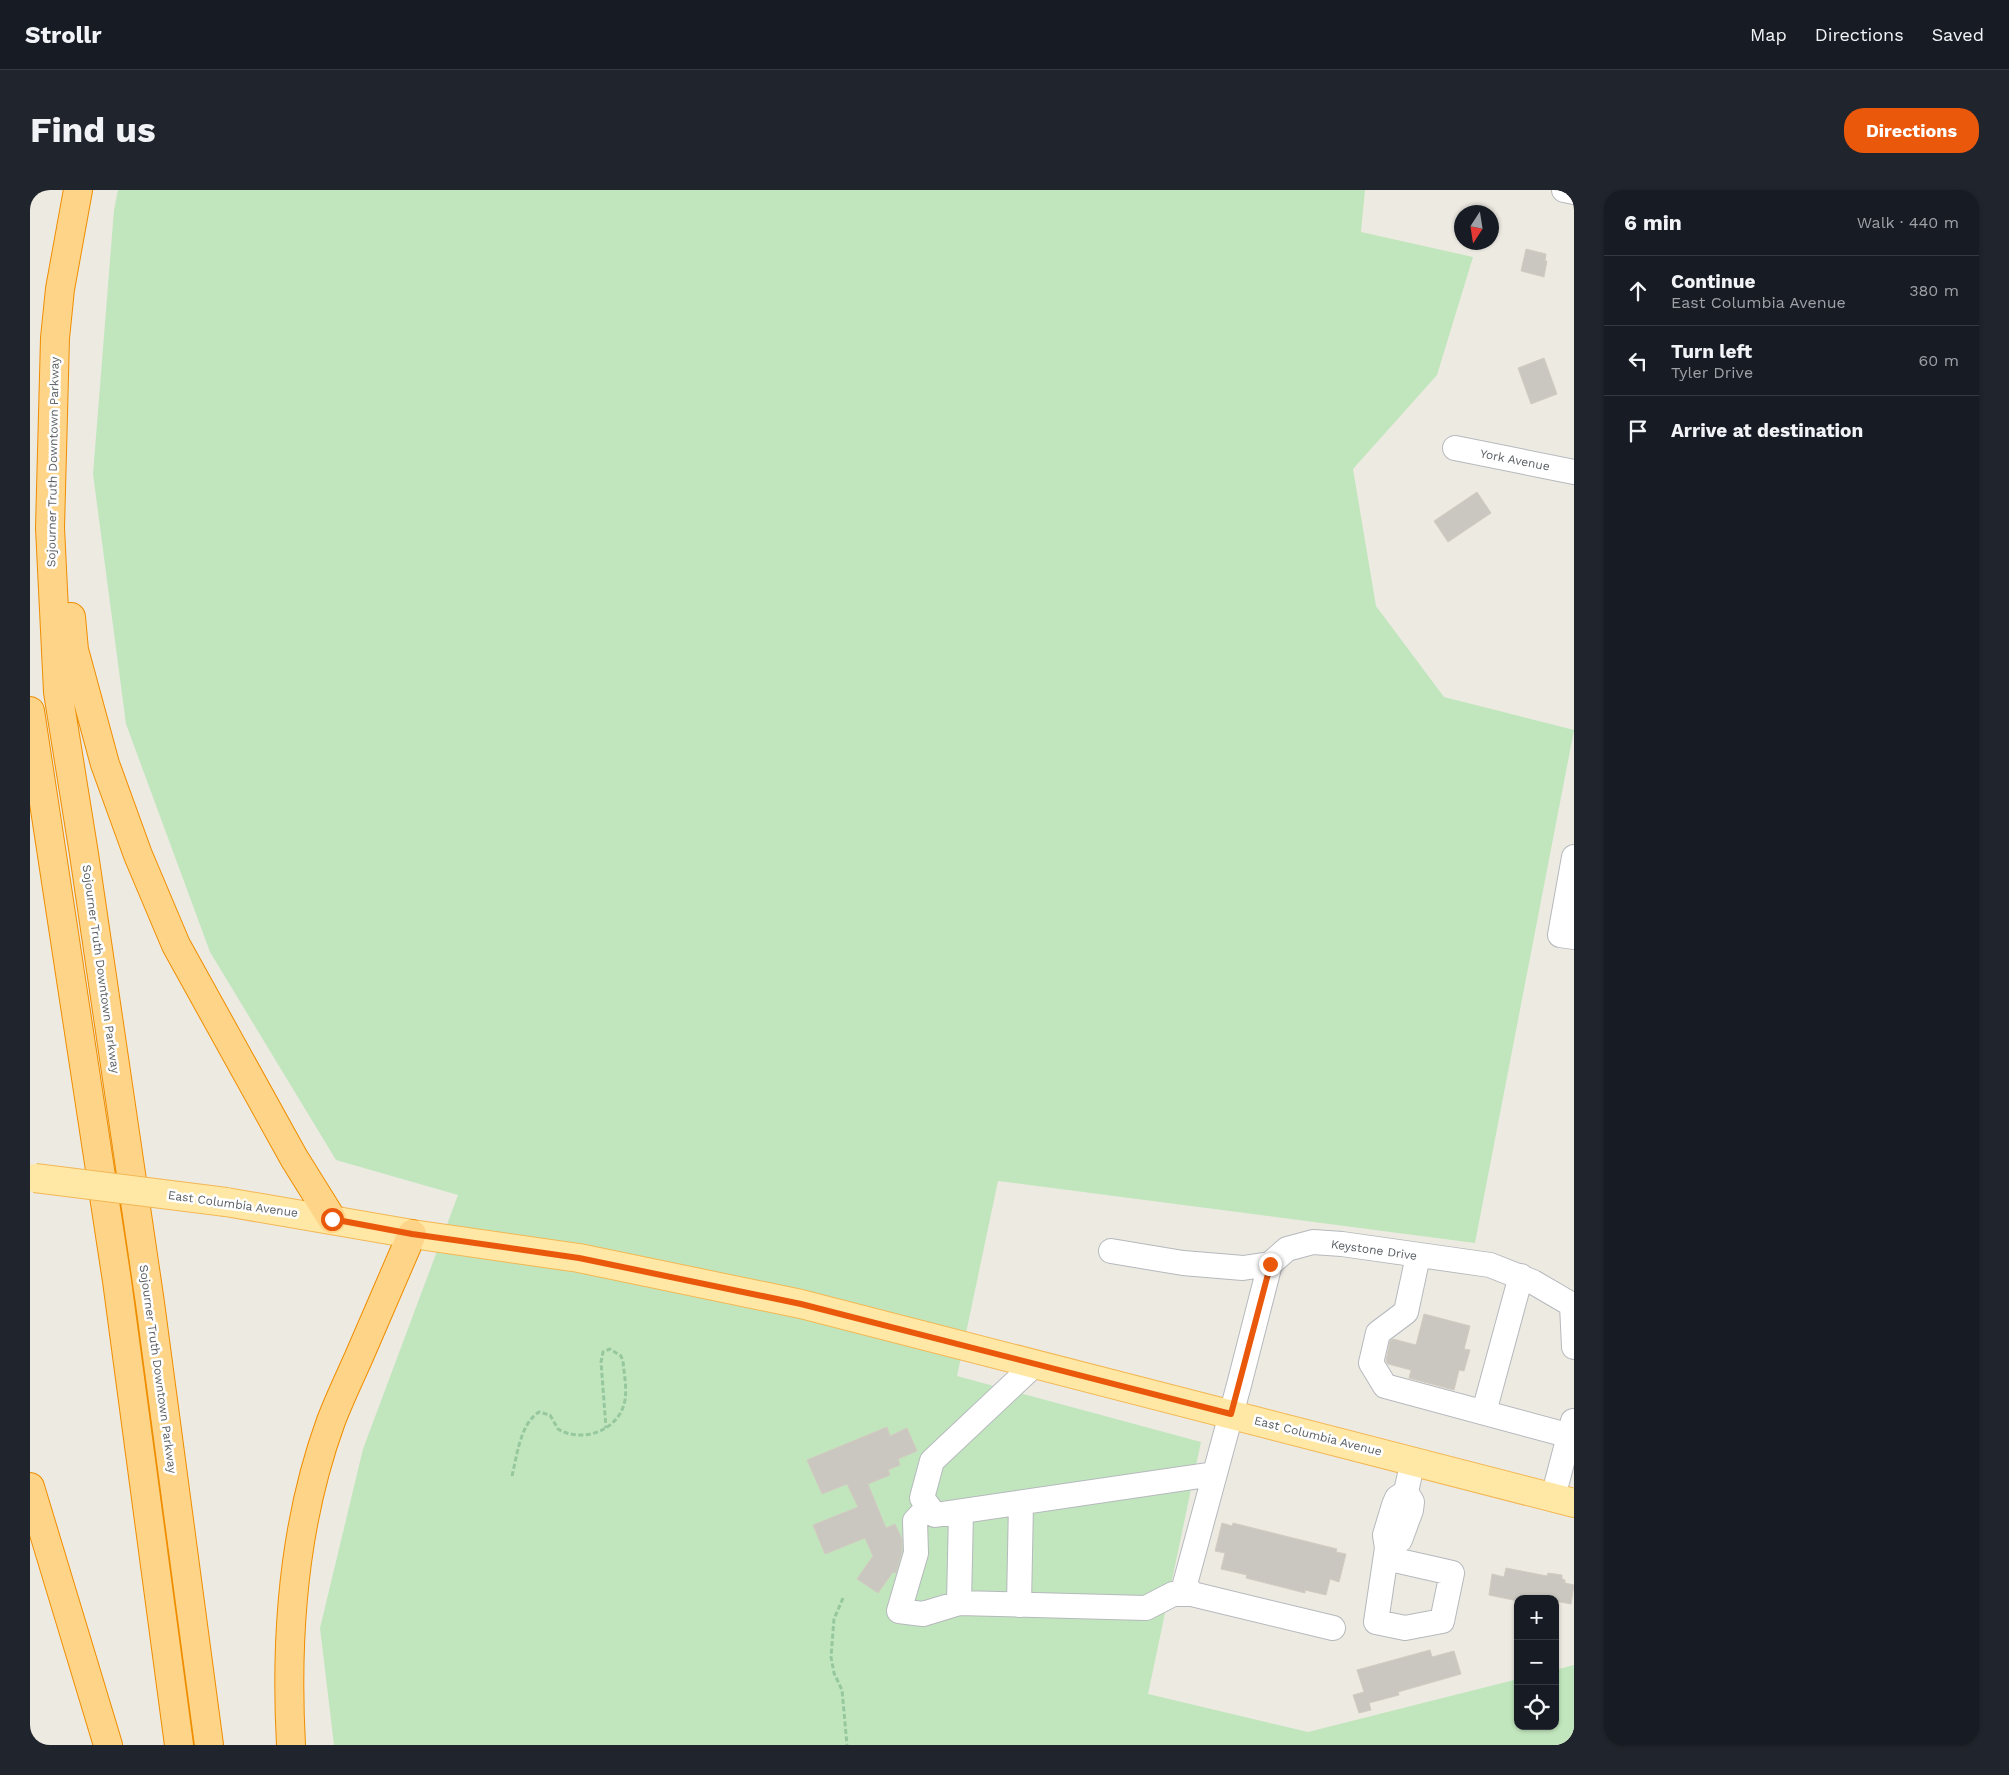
<!DOCTYPE html>
<html lang="en">
<head>
<meta charset="utf-8">
<style>
	:root { --surface:#171b24; --page:#20242c; --text:#f1f3f6; --muted:#9ea1a6; --line:#363941; --accent:#ea580c }
	body { margin:0; font-family:"Work Sans",sans-serif; background:var(--page); color:var(--text) }
	.controls { position:absolute; right:15px; bottom:15px; display:grid; overflow:hidden; border-radius:10px; box-shadow:0 1px 4px #0004 }
	.controls button { width:45px; height:45px; display:grid; place-items:center; padding:0; border:0; border-bottom:1px solid var(--line); background:var(--surface); color:var(--text); font:25px sans-serif }
	.compass { position:absolute; left:1424px; top:15px; width:45px; height:45px; border-radius:50%; background:var(--surface); box-shadow:0 1px 4px #0004; rotate:192deg }
	.stop { position:absolute; width:15px; height:15px; margin:-11px; border:4px solid #ea580c; border-radius:50%; background:#fff }
	.stop.end { background:#ea580c; border-color:#fff; box-shadow:0 1px 5px #0008 }
	.list { margin:0; padding:0; list-style:none }
	h2 { display:flex; justify-content:space-between; align-items:center; height:65px; margin:0; padding:0 20px; font-size:21px }
	h2 small { font-size:16px; font-weight:400; color:var(--muted) }
	.list li { display:grid; grid-template-columns:32px 1fr auto; gap:15px; align-items:center; box-sizing:border-box; height:70px; padding:0 20px; border-top:1px solid var(--line) }
	.list b { display:block; font-size:19px; white-space:nowrap }
	.list p { margin:0; font-size:16px; white-space:nowrap; color:var(--muted) }
	.list em { font-size:16px; font-style:normal; color:var(--muted) }
	.icon { flex:none; width:28px; height:28px; fill:none; stroke:currentColor; stroke-width:2; stroke-linecap:round; stroke-linejoin:round }
	.map { position:relative; flex:none; width:1544px; height:1555px; overflow:hidden; border-radius:20px }
	header { display:flex; align-items:center; gap:30px; box-sizing:border-box; height:70px; padding:0 25px; background:var(--surface); border-bottom:1px solid var(--line) }
	header strong { font-size:24px }
	nav { display:flex; gap:28px; margin-inline-start:auto; font-size:18px }
	.intro { display:flex; align-items:center; justify-content:space-between; box-sizing:border-box; height:120px; padding:0 30px }
	h1 { margin:0; font-size:35px }
	.button { padding:12px 22px; border-radius:20px; background:var(--accent); color:#fff; font-size:18px; font-weight:700 }
	main { display:flex; gap:30px; padding:0 30px }
	aside { flex:1; background:var(--surface); border-radius:20px; box-shadow:0 1px 4px #0004 }
	.map>svg:first-child { display:block }
	.green { fill:#c1e6bd }
	.building { fill:#cac7c1; stroke:#d2cbc0 }
	.lines { fill:none; stroke-linecap:round; stroke-linejoin:round }
	.minor-casing { stroke:#b5b9bd; stroke-width:26 }
	.major-casing { stroke:#f3b755; stroke-width:30 }
	.highway-casing { stroke:#ef8d00; stroke-width:30 }
	.path { stroke:#96c79f; stroke-width:3; stroke-dasharray:5 2.5; stroke-linecap:butt }
	.minor { stroke:#fff; stroke-width:24 }
	.major { stroke:#ffe8a5; stroke-width:28 }
	.highway { stroke:#fed588; stroke-width:28 }
	.major-bridge-casing { stroke:#f3b755; stroke-width:30; stroke-linecap:butt }
	.major-bridge { stroke:#ffe8a5; stroke-width:28 }
	.route { stroke:#ea580c; stroke-width:6 }
	.labels { text-anchor:middle; stroke-width:5; stroke-linejoin:round; paint-order:stroke }
	.street-label { font-size:12px; fill:#5a5f63; stroke:#fff }
</style>
</head>
<body>
<header>
<strong>Strollr</strong>
<nav><a>Map</a><a>Directions</a><a>Saved</a></nav>
</header>
<div class="intro"><h1>Find us</h1><a class="button">Directions</a></div>
<main>
<div class="map">
<svg width="1544" height="1555" viewBox="0 0 1544 1555">
	<rect width="100%" height="100%" fill="#edeae2"/>
	<!-- green -->
	<path class="green" d="M88 0H1335L1331 42 1443 67 1407 185 1323 279 1346 416 1414 507 1544 540 1445 1053 968 991 927 1186 1171 1252 1118 1504 1278 1542 1488 1489V1536H1525V1480L1544 1475V1555H304L290 1438 333 1259 428 1005 306 970 180 762 96 534 63 284 84 20Z"/>
	<!-- building -->
	<path class="building" d="M1496 59 1516 64 1515 71H1517L1514 87 1491 81Z
		M1514 168 1527 204 1501 214 1488 178Z
		M1447 302 1461 323 1418 352 1404 331Z
		M1394 1124 1440 1136 1434 1159 1440 1160 1434 1181 1429 1180 1424 1200 1379 1188 1381 1180 1358 1174 1356 1171 1360 1151 1363 1149 1386 1155Z
		M857 1237 860 1246 877 1238 887 1261 868 1269 870 1275 858 1280 860 1285 838 1294 856 1338 865 1334 872 1349V1361L866 1383 863 1382 848 1403 827 1389 843 1366 835 1348 795 1364 783 1335 828 1317 817 1294 792 1304 777 1270Z
		M1192 1333 1202 1336 1203 1333 1307 1359 1306 1362 1316 1364 1309 1392 1300 1389 1296 1405 1275 1400V1403L1216 1388 1217 1385 1191 1379 1195 1363 1185 1361Z
		M1476 1378 1517 1386 1518 1383 1532 1385V1389L1535 1390V1393L1544 1395 1541 1414 1525 1411V1409H1488V1411L1459 1405 1462 1384 1474 1387Z
		M1400 1460 1402 1467 1424 1461 1431 1484 1368 1502 1369 1505 1339 1513 1341 1520 1329 1523 1323 1505 1334 1502 1327 1480Z"/>
	<g class="lines">
		<defs>
			<path id="minor" d="M1534 0 1544 2
				M1425 258 1544 282
				M1544 667 1530 745 1544 747
				M1081 1061 1153 1073 1213 1078 1240 1074 1257 1059 1283 1052 1312 1054 1460 1075 1503 1092 1544 1116
				M1388 1066 1376 1122 1348 1143 1341 1173 1355 1196 1544 1247
				M1240 1074 1209 1195 1155 1394 1162 1404 1303 1438
				M1542 1115 1544 1157
				M1005 1174 902 1271 892 1308 905 1325 1184 1284
				M1454 1222 1491 1086
				M1523 1307 1543 1231
				M898 1317 885 1331 886 1363 869 1421 893 1424 929 1413
				M931 1322 929 1413 1116 1418 1143 1404H1162
				M1357 1358 1370 1350 1381 1320 1382 1312 1376 1302 1383 1270
				M1356 1368 1422 1383 1412 1431 1375 1438 1346 1432 1357 1358 1355 1345 1364 1315 1367 1308 1376 1302
				M989 1415 991 1313"/>
			<path id="major" d="M196 1012 382 1044 549 1068 771 1114 1544 1313"/>
			<path id="highway" d="M48 0 30 99 25 148 20 338 28 502 54 664 120 1113 179 1555
				M41 427 44 460 75 574 108 665 146 755 264 968 302 1029
				M0 521 87 1091 149 1555
				M0 1297 78 1555
				M261 1555C255 1445 263 1335 301 1231 309 1210 319 1189 328 1169 346 1127 364 1086 382 1044"/>
		</defs>
		<!-- minor casing -->
		<use href="#minor" class="minor-casing"/>
		<!-- major casing -->
		<use href="#major" class="major-casing"/>
		<!-- highway casing -->
		<use href="#highway" class="highway-casing"/>
		<!-- path -->
		<path class="path" d="M482 1286C487 1266 490 1234 509 1222L520 1225 528 1239C553 1254 590 1240 595 1210 597 1197 594 1184 593 1171L591 1166 580 1159 573 1162 571 1172 576 1238
			M813 1408 804 1429 801 1467 804 1483 812 1500 817 1555"/>
		<!-- minor -->
		<use href="#minor" class="minor"/>
		<!-- major -->
		<use href="#major" class="major"/>
		<!-- highway -->
		<use href="#highway" class="highway"/>
		<defs>
			<path id="major-bridge" d="M5 988 196 1012"/>
		</defs>
		<!-- major-bridge casing -->
		<use href="#major-bridge" class="major-bridge-casing"/>
		<!-- major-bridge -->
		<use href="#major-bridge" class="major-bridge"/>
	</g>
	<g class="lines">
		<!-- route -->
		<path class="route" d="M302 1029 382 1044 549 1068 771 1114 1201 1224 1238 1084 1240 1074"/>
	</g>
	<g class="labels">
		<!-- street labels -->
		<g class="street-label">
			<text transform="translate(1485 270) rotate(11)" y="4">York Avenue</text>
			<text transform="translate(23 272) rotate(-89)" y="4">Sojourner Truth Downtown Parkway</text>
			<text transform="translate(71 779) rotate(82)" y="4">Sojourner Truth Downtown Parkway</text>
			<text transform="translate(203 1014) rotate(8)" y="4">East Columbia Avenue</text>
			<text transform="translate(1344 1060) rotate(8)" y="4">Keystone Drive</text>
			<text transform="translate(128 1179) rotate(82)" y="4">Sojourner Truth Downtown Parkway</text>
			<text transform="translate(1288 1246) rotate(14)" y="4">East Columbia Avenue</text>
		</g>
	</g>
</svg>
<div class="controls">
<button>+</button>
<button>−</button>
<button><svg class="icon" aria-label="locate" viewBox="0 0 24 24"><circle cx="12" cy="12" r="6"/><path d="M12 2v4M12 18v4M2 12h4M18 12h4"/></svg></button>
</div>
<svg class="compass" viewBox="-18 -18 36 36"><path d="M0-13l5 13h-10z" fill="#e53935"/><path d="M0 13l5-13h-10z" fill="#9ea1a6"/></svg>
<div class="stop" style="left:302px;top:1029px"></div>
<div class="stop end" style="left:1240px;top:1074px"></div>
</div>
<aside>
<h2>6 min<small>Walk · 440 m</small></h2>
<ul class="list">
<li><svg class="icon" aria-label="ahead" viewBox="0 0 24 24"><path d="M12 20V5M6 11l6-6 6 6"/></svg><div><b>Continue</b><p>East Columbia Avenue</p></div><em>380 m</em></li>
<li><svg class="icon" aria-label="left" viewBox="0 0 24 24"><path d="M17 20v-9H6M10 6l-5 5 5 5"/></svg><div><b>Turn left</b><p>Tyler Drive</p></div><em>60 m</em></li>
<li><svg class="icon" aria-label="arrive" viewBox="0 0 24 24"><path d="M6 21V4h12l-3 4 3 4H6"/></svg><div><b>Arrive at destination</b></div></li>
</ul>
</aside>
</main>
</body>
</html>
